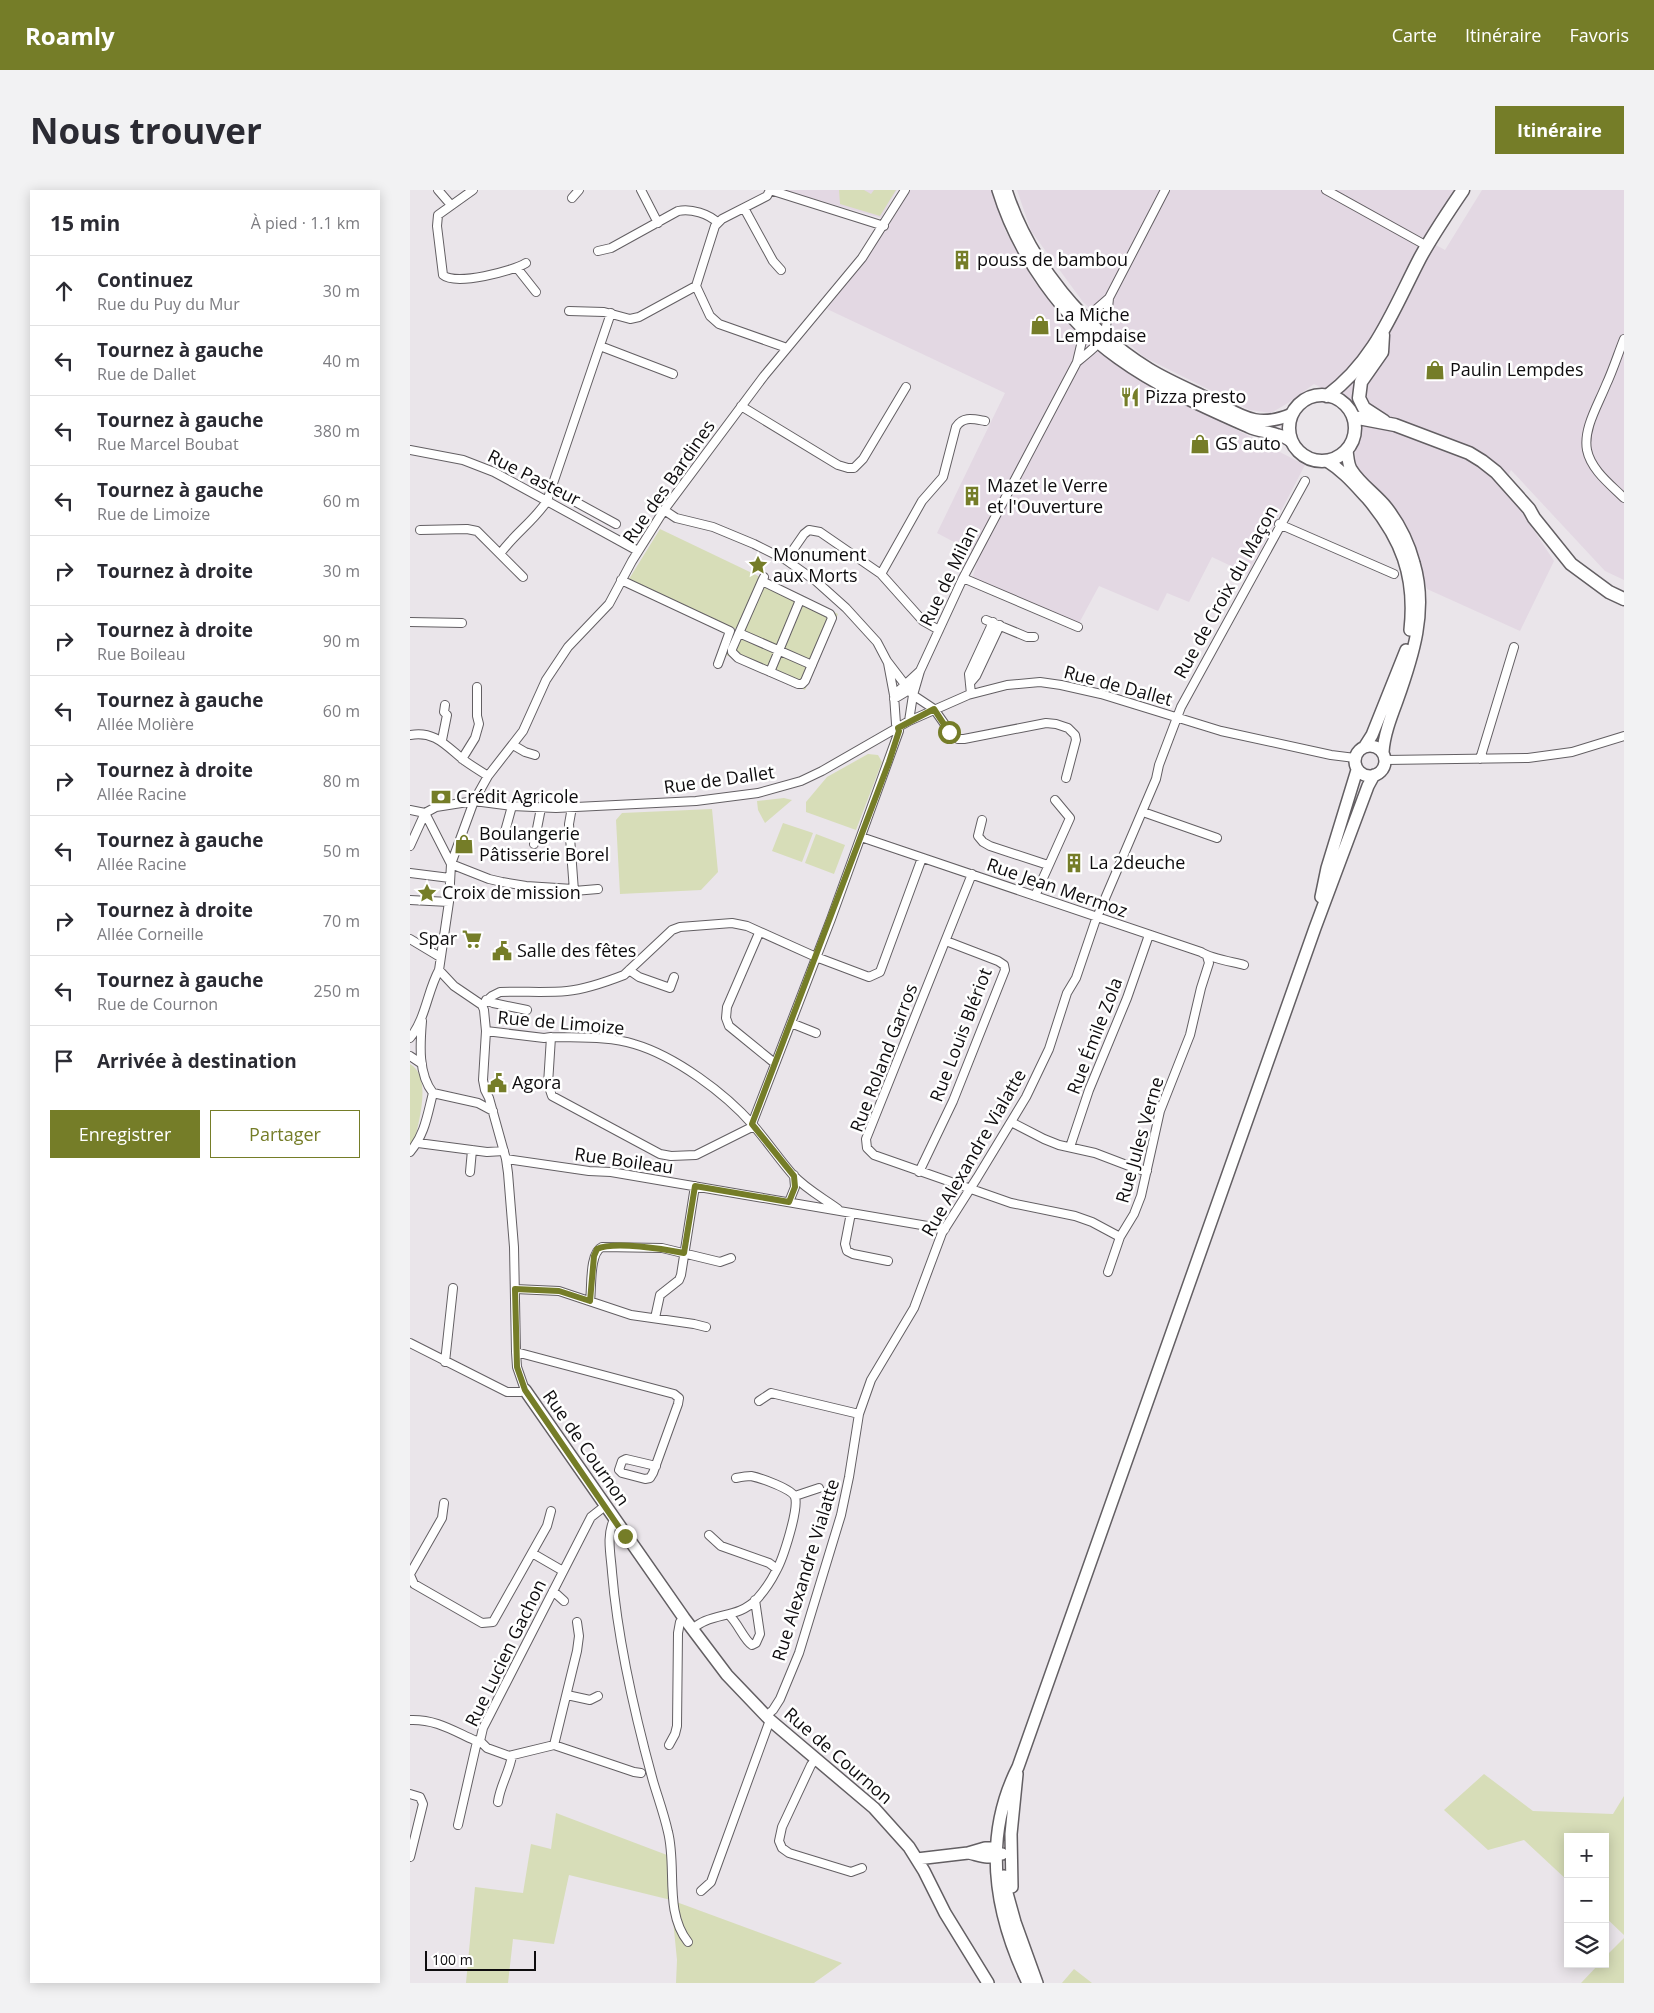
<!DOCTYPE html>
<html lang="fr">
<head>
<meta charset="utf-8">
<style>
	:root { --surface:#fff; --page:#f2f2f3; --text:#2b2b33; --muted:#7c7c81; --line:#e1e1e2; --accent:#757d28 }
	body { margin:0; font-family:"Open Sans",sans-serif; background:var(--page); color:var(--text) }
	.controls { position:absolute; right:15px; bottom:15px; display:grid; overflow:hidden; border-radius:0px; box-shadow:0 2px 12px #0003 }
	.controls button { width:45px; height:45px; display:grid; place-items:center; padding:0; border:0; border-bottom:1px solid var(--line); background:var(--surface); color:var(--text); font:25px sans-serif }
	.scale { position:absolute; left:15px; bottom:12px; width:111px; box-sizing:border-box; padding-left:5px; border:2px solid #0e0c0e; border-top:0; font-size:14px; line-height:18px; white-space:nowrap; color:#0e0c0e; -webkit-text-stroke:4px #fff; paint-order:stroke }
	.stop { position:absolute; width:15px; height:15px; margin:-11px; border:4px solid #757d28; border-radius:50%; background:#fff }
	.stop.end { background:#757d28; border-color:#fff; box-shadow:0 1px 5px #0008 }
	.list { margin:0; padding:0; list-style:none }
	h2 { display:flex; justify-content:space-between; align-items:center; height:65px; margin:0; padding:0 20px; font-size:21px }
	h2 small { font-size:16px; font-weight:400; color:var(--muted) }
	.list li { display:grid; grid-template-columns:32px 1fr auto; gap:15px; align-items:center; box-sizing:border-box; height:70px; padding:0 20px; border-top:1px solid var(--line) }
	.list b { display:block; font-size:19px; white-space:nowrap }
	.list p { margin:0; font-size:16px; white-space:nowrap; color:var(--muted) }
	.list em { font-size:16px; font-style:normal; color:var(--muted) }
	.actions { display:flex; gap:10px; padding:15px 20px }
	.actions a { flex:1; padding:11px 0; border:1px solid var(--accent); border-radius:0px; text-align:center; font-size:18px; color:var(--accent) }
	.actions .main { background:var(--accent); color:#fff }
	.icon { flex:none; width:28px; height:28px; fill:none; stroke:currentColor; stroke-width:2; stroke-linecap:round; stroke-linejoin:round }
	.map { position:relative; flex:none; width:1214px; height:1793px; overflow:hidden; border-radius:0px }
	header { display:flex; align-items:center; gap:30px; box-sizing:border-box; height:70px; padding:0 25px; background:var(--accent); color:#fff }
	header strong { font-size:24px }
	nav { display:flex; gap:28px; margin-inline-start:auto; font-size:18px }
	.intro { display:flex; align-items:center; justify-content:space-between; box-sizing:border-box; height:120px; padding:0 30px }
	h1 { margin:0; font-size:35px }
	.button { padding:12px 22px; border-radius:0px; background:var(--accent); color:#fff; font-size:18px; font-weight:700 }
	main { display:flex; gap:30px; padding:0 30px }
	aside { flex:1; background:var(--surface); border-radius:0px; box-shadow:0 2px 12px #0003 }
	.map>svg:first-child { display:block }
	.built { fill:#e3d8e3 }
	.green { fill:#d7ddb8 }
	.lines { fill:none; stroke-linecap:round; stroke-linejoin:round }
	.street-casing { stroke:#635f63; stroke-width:10 }
	.secondary-casing { stroke:#635f63; stroke-width:14 }
	.primary-casing { stroke:#635f63; stroke-width:15 }
	.street { stroke:#fff; stroke-width:8 }
	.secondary { stroke:#fff; stroke-width:11 }
	.primary { stroke:#fff; stroke-width:12 }
	.route { stroke:#757d28; stroke-width:6 }
	.labels { text-anchor:middle; stroke-width:5; stroke-linejoin:round; paint-order:stroke }
	.poi-label { font-size:18px; fill:#0e0c0e; stroke:#fff; text-anchor:start }
	.street-label { font-size:18px; fill:#0e0c0e; stroke:#fff }
</style>
</head>
<body>
<header>
<strong>Roamly</strong>
<nav><a>Carte</a><a>Itinéraire</a><a>Favoris</a></nav>
</header>
<div class="intro"><h1>Nous trouver</h1><a class="button">Itinéraire</a></div>
<main>
<aside>
<h2>15 min<small>À pied · 1.1 km</small></h2>
<ul class="list">
<li><svg class="icon" aria-label="ahead" viewBox="0 0 24 24"><path d="M12 20V5M6 11l6-6 6 6"/></svg><div><b>Continuez</b><p>Rue du Puy du Mur</p></div><em>30 m</em></li>
<li><svg class="icon" aria-label="left" viewBox="0 0 24 24"><path d="M17 20v-9H6M10 6l-5 5 5 5"/></svg><div><b>Tournez à gauche</b><p>Rue de Dallet</p></div><em>40 m</em></li>
<li><svg class="icon" aria-label="left" viewBox="0 0 24 24"><path d="M17 20v-9H6M10 6l-5 5 5 5"/></svg><div><b>Tournez à gauche</b><p>Rue Marcel Boubat</p></div><em>380 m</em></li>
<li><svg class="icon" aria-label="left" viewBox="0 0 24 24"><path d="M17 20v-9H6M10 6l-5 5 5 5"/></svg><div><b>Tournez à gauche</b><p>Rue de Limoize</p></div><em>60 m</em></li>
<li><svg class="icon" aria-label="right" viewBox="0 0 24 24"><path d="M7 20v-9h11M14 6l5 5-5 5"/></svg><div><b>Tournez à droite</b></div><em>30 m</em></li>
<li><svg class="icon" aria-label="right" viewBox="0 0 24 24"><path d="M7 20v-9h11M14 6l5 5-5 5"/></svg><div><b>Tournez à droite</b><p>Rue Boileau</p></div><em>90 m</em></li>
<li><svg class="icon" aria-label="left" viewBox="0 0 24 24"><path d="M17 20v-9H6M10 6l-5 5 5 5"/></svg><div><b>Tournez à gauche</b><p>Allée Molière</p></div><em>60 m</em></li>
<li><svg class="icon" aria-label="right" viewBox="0 0 24 24"><path d="M7 20v-9h11M14 6l5 5-5 5"/></svg><div><b>Tournez à droite</b><p>Allée Racine</p></div><em>80 m</em></li>
<li><svg class="icon" aria-label="left" viewBox="0 0 24 24"><path d="M17 20v-9H6M10 6l-5 5 5 5"/></svg><div><b>Tournez à gauche</b><p>Allée Racine</p></div><em>50 m</em></li>
<li><svg class="icon" aria-label="right" viewBox="0 0 24 24"><path d="M7 20v-9h11M14 6l5 5-5 5"/></svg><div><b>Tournez à droite</b><p>Allée Corneille</p></div><em>70 m</em></li>
<li><svg class="icon" aria-label="left" viewBox="0 0 24 24"><path d="M17 20v-9H6M10 6l-5 5 5 5"/></svg><div><b>Tournez à gauche</b><p>Rue de Cournon</p></div><em>250 m</em></li>
<li><svg class="icon" aria-label="arrive" viewBox="0 0 24 24"><path d="M6 21V4h12l-3 4 3 4H6"/></svg><div><b>Arrivée à destination</b></div></li>
</ul>
<div class="actions"><a class="main">Enregistrer</a><a>Partager</a></div>
</aside>
<div class="map">
<svg width="1214" height="1793" viewBox="0 0 1214 1793">
	<rect width="100%" height="100%" fill="#eae5ea"/>
	<!-- built -->
	<path class="built" d="M373 0H487L471 28Z
		M500 0H582L595 40 624 91 655 131 697 167 742 196 895 275 838 384 802 367 779 412 757 403 748 421 689 396 668 435 567 392 563 386 568 368 561 361 527 343 595 203 417 119 478 37Z
		M607 0H1044L1013 48 1035 60 1072 0H1214V390L1195 381 1101 280 1092 298 1106 313 1144 371 1110 441 1017 399 1001 349 972 306 945 276 947 216 904 194 878 213 861 223 840 220 734 167 673 112 621 41Z"/>
	<!-- green -->
	<path class="green" d="M429 0H454L461 4 464 0H486L470 26 430 14Z
		M250 339 428 424 395 500 316 465 326 439 219 389Z
		M458 564 468 565 472 572 446 640 396 622V612L417 587Z
		M374 608 382 610 355 633 348 620 347 611Z
		M302 619 308 682 291 700 210 704 206 630 212 623Z
		M373 633 403 643 392 672 362 661Z
		M406 644 435 655 424 684 395 673Z
		M0 874C23 887 8 933 4 954L0 958Z
		M1074 1584 1123 1621 1203 1624 1214 1606V1745L1195 1727V1647H1158V1691L1114 1650 1078 1660 1034 1620Z
		M146 1623 257 1665 261 1710 432 1773 404 1793H266L267 1770 261 1710 159 1685 144 1754 103 1749 98 1793H56L65 1697 113 1703 121 1654 141 1659Z
		M1214 1748V1793H1171L1189 1774H1195V1767Z
		M664 1779 682 1793H652Z"/>
	<g class="lines">
		<defs>
			<path id="street" d="M28 0 41 15
				M63 0 28 25 27 36 33 85C46 96 103 81 116 73
				M231 0 248 33
				M360 0 357 6 312 29 305 36 286 96 300 126 309 134 377 158
				M360 0 474 36
				M916 0 1017 56
				M162 8 169 0
				M334 18 363 71 371 80
				M188 61 201 58 268 21C281 18 299 24 308 33
				M107 78 126 102
				M159 121 194 122 220 129 229 127 286 96
				M1214 149C1208 164 1203 180 1196 195 1188 215 1173 239 1177 260 1181 280 1201 295 1214 308
				M190 156 263 184
				M667 172C699 146 695 148 699 108
				M331 216 428 275 438 278H444L453 269 496 197
				M0 260 53 270 84 282 228 361
				M142 299 206 334
				M254 320 266 328 303 337 344 354 376 370 407 392 436 418 467 452 477 471 503 505 524 519 543 546 548 549H554L636 533 646 534 658 538 665 545 666 550 656 588
				M869 334 984 384
				M10 340 57 339 67 341 113 387
				M90 364C104 344 124 331 137 311L201 123
				M376 370 394 344 399 340 410 342 471 384 513 431 529 440
				M471 384 512 311 533 287 546 237C553 226 563 229 575 231
				M553 388 668 437
				M211 390 320 441 308 474
				M352 391 420 424 422 428 395 491 392 494H388L328 468 322 462V459L352 391 354 387
				M576 430 617 447H624
				M0 432 52 433
				M329 443 402 475
				M360 482 390 410
				M560 493 566 486 590 435
				M561 504 559 484 583 432
				M484 505 510 481
				M484 509 504 497
				M499 531 503 505 510 481 553 388 667 172 672 151V136L676 128 699 108 755 0
				M0 545C25 540 37 557 55 571 62 576 70 581 78 586
				M32 550 37 525 34 522 35 515
				M103 555 115 562 125 565
				M52 569 65 548 69 534 67 526V497
				M1070 569 1104 457
				M975 570 1118 568 1162 562 1214 546
				M162 617 159 634 164 701 188 699
				M0 620 15 623 26 617 64 611 102 616 146 618 286 611 348 603 391 591 412 581 499 531 558 505 597 495 630 492 651 495 691 504 811 541 921 565 945 568
				M733 622 807 648
				M15 623 41 674
				M572 630 568 646 573 652 580 656 638 675
				M94 645 102 616
				M451 647 791 762C799 768 823 772 834 775
				M124 654 131 618
				M0 656 15 623
				M41 674 79 689 92 692 116 696 163 699
				M0 683 40 688
				M562 684 456 949 457 958 464 965 601 1013 665 1026 682 1032 710 1047
				M625 706 660 628 645 610
				M0 710 39 712
				M349 743 317 817 316 828 319 836 362 871 366 872
				M0 749 30 767
				M219 780 229 787 260 798 264 787
				M76 810 83 813 117 820
				M72 815 82 806 90 802C112 801 135 803 157 801 177 799 196 792 214 785L262 740 270 737 322 733 337 736 406 767 459 787 470 782 512 668
				M12 831C10 855 8 884 23 903L68 913 83 921
				M381 833 406 843
				M76 841 134 848 141 847C168 848 199 846 224 854 265 866 315 903 343 935 357 951 369 969 383 985 396 999 413 1008 428 1019
				M141 847 138 894 142 906 250 964 261 966 286 965 344 936
				M0 848C16 828 17 802 29 780L39 712 41 674 64 611 78 586 113 541 136 490 158 457 199 414 222 371 254 320 354 186 452 68 495 0
				M0 866 12 874
				M601 932 634 949 649 955 685 963 727 979 737 981
				M342 934 421 729 489 541 486 534 484 505 478 473
				M8 953 77 962 94 961
				M660 957 679 900 717 808 739 745
				M0 962C15 944 17 926 23 903
				M96 969 179 981 201 982 535 1039
				M60 982 62 960
				M509 982 543 911 595 780 594 775 588 771 536 751
				M379 1012 385 997 384 985
				M441 1023 435 1054 437 1061 443 1064 478 1071
				M698 1082 710 1047 724 1024 731 1006 750 921 780 845 791 798 799 773 797 766
				M105 1099 149 1101 221 1125 284 1134 296 1137
				M180 1111C182 1097 179 1063 192 1057L252 1058 310 1072 321 1068
				M245 1128 250 1105 269 1090 271 1085 285 996
				M0 1153 97 1202H111L115 1200 107 1177 106 1162 104 1057 98 983 96 969 79 908 75 900 73 890 76 841 74 820 72 815 44 796 29 780
				M106 1162 264 1204 269 1208 268 1214 243 1283 240 1288 235 1289 212 1283 209 1280 212 1271 216 1269 246 1276
				M35 1172 43 1098
				M349 1211 361 1203 449 1224
				M385 1306 409 1298
				M204 1330C196 1345 201 1366 202 1382 208 1453 224 1522 243 1591 248 1608 254 1624 258 1642 267 1677 254 1722 278 1752
				M299 1345 311 1356 359 1373 367 1379
				M122 1363 153 1381
				M0 1384 32 1328 34 1313
				M0 1385 4 1394 72 1433 83 1432 137 1336 141 1321
				M143 1401 154 1411
				M319 1425C328 1433 334 1450 342 1455L346 1453 350 1444 345 1410
				M282 1439C286 1436 290 1433 295 1431 314 1423 330 1426 347 1409 355 1400 361 1391 366 1381 373 1369 389 1319 385 1307 382 1299 351 1288 341 1286 337 1286 331 1287 326 1288
				M157 1505 180 1510 188 1506
				M356 1526 363 1520 370 1509 389 1463 431 1325 439 1287 449 1224 461 1190 504 1118 532 1043 567 988 616 907 639 859 657 803 666 788 685 732 746 589 749 575 771 517 895 291
				M0 1530C25 1529 42 1540 64 1550L70 1551 77 1558 99 1566 144 1555 224 1582 231 1583
				M144 1555 167 1461 169 1446 167 1432
				M259 1555 265 1544 267 1536 268 1443 270 1432 274 1428
				M406 1569 401 1575 372 1637 369 1651 372 1658 379 1663 441 1682 452 1678
				M0 1604 10 1607 13 1614 0 1667
				M88 1612C90 1596 99 1583 102 1566
				M48 1635 66 1556 70 1551 73 1538 181 1327 195 1316
				M291 1701 301 1692 360 1530"/>
			<path id="secondary" d="M588 0C608 65 653 129 708 168 748 197 794 217 839 237 849 242 859 241 868 245 873 246 878 249 882 252
				M596 0C620 74 674 138 739 179 757 190 778 199 797 208 830 224 845 240 882 224
				M937 261C938 267 938 274 941 279 950 294 967 305 977 318 990 335 999 354 1004 373 1018 420 1003 466 987 511 981 527 974 545 973 562
				M917 271C933 281 944 294 957 308 991 348 1006 386 1000 440
				M945 571a15 15 0 1 1 30 0a15 15 0 1 1-30 0Z
				M955 556 962 545 996 460
				M911 707 917 678 947 580
				M115 1200 274 1428 317 1485 360 1530 464 1618 499 1657 514 1681 535 1723 578 1793
				M559 1663C569 1665 579 1671 587 1663
				M507 1669 558 1663 575 1658H582L587 1663 592 1664
				M594 1686 595 1696 605 1732 627 1793
				M602 1697 601 1644 607 1584
				M618 1793C585 1724 572 1648 608 1577L905 738 958 596 964 585"/>
			<path id="primary" d="M973 145 972 162 951 192 949 208 954 218 974 231
				M879 238a33 33 0 1 1 66 0a33 33 0 1 1-66 0Z
				M917 206C965 171 983 120 1010 68 1023 44 1038 22 1053 0
				M943 227 985 235 1059 263 1072 271 1086 282 1119 319 1124 328 1161 374 1199 402 1214 409"/>
		</defs>
		<!-- street casing -->
		<use href="#street" class="street-casing"/>
		<!-- secondary casing -->
		<use href="#secondary" class="secondary-casing"/>
		<!-- primary casing -->
		<use href="#primary" class="primary-casing"/>
		<!-- street -->
		<use href="#street" class="street"/>
		<!-- secondary -->
		<use href="#secondary" class="secondary"/>
		<!-- primary -->
		<use href="#primary" class="primary"/>
	</g>
	<g class="lines">
		<!-- route -->
		<path class="route" d="M215 1346 115 1200 107 1177 105 1099 149 1101 180 1111 184 1066 187 1059C204 1051 255 1059 274 1063L285 996 379 1012 385 997 384 986 342 934 479 572 489 541 488 538 524 519 539 542"/>
	</g>
	<!-- icons -->
	<defs>
		<symbol id="building-bare" viewBox="-9 -9 18 18"><path d="M-4-6H4V6H1V3H-1V6H-4ZM-2.5-4.3h1.7v1.8h-1.7ZM.8-4.3h1.7v1.8H.8ZM-2.5-1h1.7V.8h-1.7ZM.8-1h1.7V.8H.8Z" fill="#757d28" stroke="#fff" stroke-width="2.5" paint-order="stroke"/></symbol>
		<symbol id="shop-bare" viewBox="-9 -9 18 18"><path d="M-5-2.5h2.3a2.7 3.5 0 0 1 5.4 0H5L5.5 6h-11ZM-1.5-2.5h3a1.5 2.3 0 0 0-3 0Z" fill="#757d28" stroke="#fff" stroke-width="2.5" paint-order="stroke"/></symbol>
		<symbol id="restaurant-bare" viewBox="-9 -9 18 18"><path d="M-5-6h1v4h1v-4h1v4h1v-4h1v5L-1.5 .5V6h-2V.5L-5-1ZM5-6V6H3V1.5H1.5Q1.5-4 5-6Z" fill="#757d28" stroke="#fff" stroke-width="2.5" paint-order="stroke"/></symbol>
		<symbol id="sight-bare" viewBox="-9 -9 18 18"><path d="M0-6L1.8-2.2L6-1.7L2.9 1.2L3.7 5.4L0 3.3L-3.7 5.4L-2.9 1.2L-6-1.7L-1.8-2.2Z" fill="#757d28" stroke="#fff" stroke-width="2.5" paint-order="stroke"/></symbol>
		<symbol id="bank-bare" viewBox="-9 -9 18 18"><path d="M-6-4H6V4H-6ZM0-2.3a2.3 2.3 0 1 0 0 4.6a2.3 2.3 0 1 0 0-4.6Z" fill="#757d28" stroke="#fff" stroke-width="2.5" paint-order="stroke"/></symbol>
		<symbol id="supermarket-bare" viewBox="-9 -9 18 18"><path d="M-6-5.5h2.5l.6 2H6L4.5 2H-2.5L-4.4-4H-6ZM-1.5 3.2a1.3 1.3 0 1 0 .1 0ZM3 3.2a1.3 1.3 0 1 0 .1 0Z" fill="#757d28" stroke="#fff" stroke-width="2.5" paint-order="stroke"/></symbol>
		<symbol id="civic-bare" viewBox="-9 -9 18 18"><path d="M-.6-6.5H3V-4.5H.6V-3L4-1V1h2V6H-6V1h2V-1L-.6-3ZM-1.2 2.5V6h2.4V2.5Z" fill="#757d28" stroke="#fff" stroke-width="2.5" paint-order="stroke"/></symbol>
	</defs>
	<g fill-rule="evenodd">
		<use href="#building-bare" x="538" y="56" width="28" height="28"/>
		<use href="#shop-bare" x="616" y="121" width="28" height="28"/>
		<use href="#shop-bare" x="1011" y="166" width="28" height="28"/>
		<use href="#restaurant-bare" x="706" y="193" width="28" height="28"/>
		<use href="#shop-bare" x="776" y="240" width="28" height="28"/>
		<use href="#building-bare" x="548" y="292" width="28" height="28"/>
		<use href="#sight-bare" x="334" y="361" width="28" height="28"/>
		<use href="#bank-bare" x="17" y="593" width="28" height="28"/>
		<use href="#shop-bare" x="40" y="640" width="28" height="28"/>
		<use href="#building-bare" x="650" y="659" width="28" height="28"/>
		<use href="#sight-bare" x="3" y="689" width="28" height="28"/>
		<use href="#supermarket-bare" x="48" y="735" width="28" height="28"/>
		<use href="#civic-bare" x="78" y="747" width="28" height="28"/>
		<use href="#civic-bare" x="73" y="879" width="28" height="28"/>
	</g>
	<g class="labels">
		<!-- poi labels -->
		<g class="poi-label">
			<text x="567" y="76">pouss de bambou</text>
			<text x="645" y="131">La Miche<tspan x="645" dy="21">Lempdaise</tspan></text>
			<text x="1040" y="186">Paulin Lempdes</text>
			<text x="735" y="213">Pizza presto</text>
			<text x="805" y="260">GS auto</text>
			<text x="577" y="302">Mazet le Verre<tspan x="577" dy="21">et l'Ouverture</tspan></text>
			<text x="363" y="371">Monument<tspan x="363" dy="21">aux Morts</tspan></text>
			<text x="46" y="613">Crédit Agricole</text>
			<text x="69" y="650">Boulangerie<tspan x="69" dy="21">Pâtisserie Borel</tspan></text>
			<text x="679" y="679">La 2deuche</text>
			<text x="32" y="709">Croix de mission</text>
			<text x="47" y="755" text-anchor="end">Spar</text>
			<text x="107" y="767">Salle des fêtes</text>
			<text x="102" y="899">Agora</text>
		</g>
		<!-- street labels -->
		<g class="street-label">
			<text transform="translate(124 288) rotate(27)" y="6">Rue Pasteur</text>
			<text transform="translate(259 292) rotate(-55)" y="6">Rue des Bardines</text>
			<text transform="translate(539 386) rotate(-64)" y="6">Rue de Milan</text>
			<text transform="translate(816 402) rotate(-61)" y="6">Rue de Croix du Maçon</text>
			<text transform="translate(708 496) rotate(15)" y="6">Rue de Dallet</text>
			<text transform="translate(309 590) rotate(-8)" y="6">Rue de Dallet</text>
			<text transform="translate(647 698) rotate(19)" y="6">Rue Jean Mermoz</text>
			<text transform="translate(151 833) rotate(5)" y="6">Rue de Limoize</text>
			<text transform="translate(551 845) rotate(-69)" y="6">Rue Louis Blériot</text>
			<text transform="translate(685 846) rotate(-69)" y="6">Rue Émile Zola</text>
			<text transform="translate(474 868) rotate(-69)" y="6">Rue Roland Garros</text>
			<text transform="translate(730 950) rotate(-74)" y="6">Rue Jules Verne</text>
			<text transform="translate(564 963) rotate(-60)" y="6">Rue Alexandre Vialatte</text>
			<text transform="translate(214 971) rotate(8)" y="6">Rue Boileau</text>
			<text transform="translate(176 1258) rotate(55)" y="6">Rue de Cournon</text>
			<text transform="translate(396 1380) rotate(-73)" y="6">Rue Alexandre Vialatte</text>
			<text transform="translate(96 1463) rotate(-64)" y="6">Rue Lucien Gachon</text>
			<text transform="translate(428 1566) rotate(41)" y="6">Rue de Cournon</text>
		</g>
	</g>
</svg>
<div class="controls">
<button>+</button>
<button>−</button>
<button><svg class="icon" aria-label="layers" viewBox="0 0 24 24"><path d="M12 4l9 5-9 5-9-5zM3 14l9 5 9-5"/></svg></button>
</div>
<div class="scale">100 m</div>
<div class="stop" style="left:539px;top:542px"></div>
<div class="stop end" style="left:215px;top:1346px"></div>
</div>
</main>
</body>
</html>
